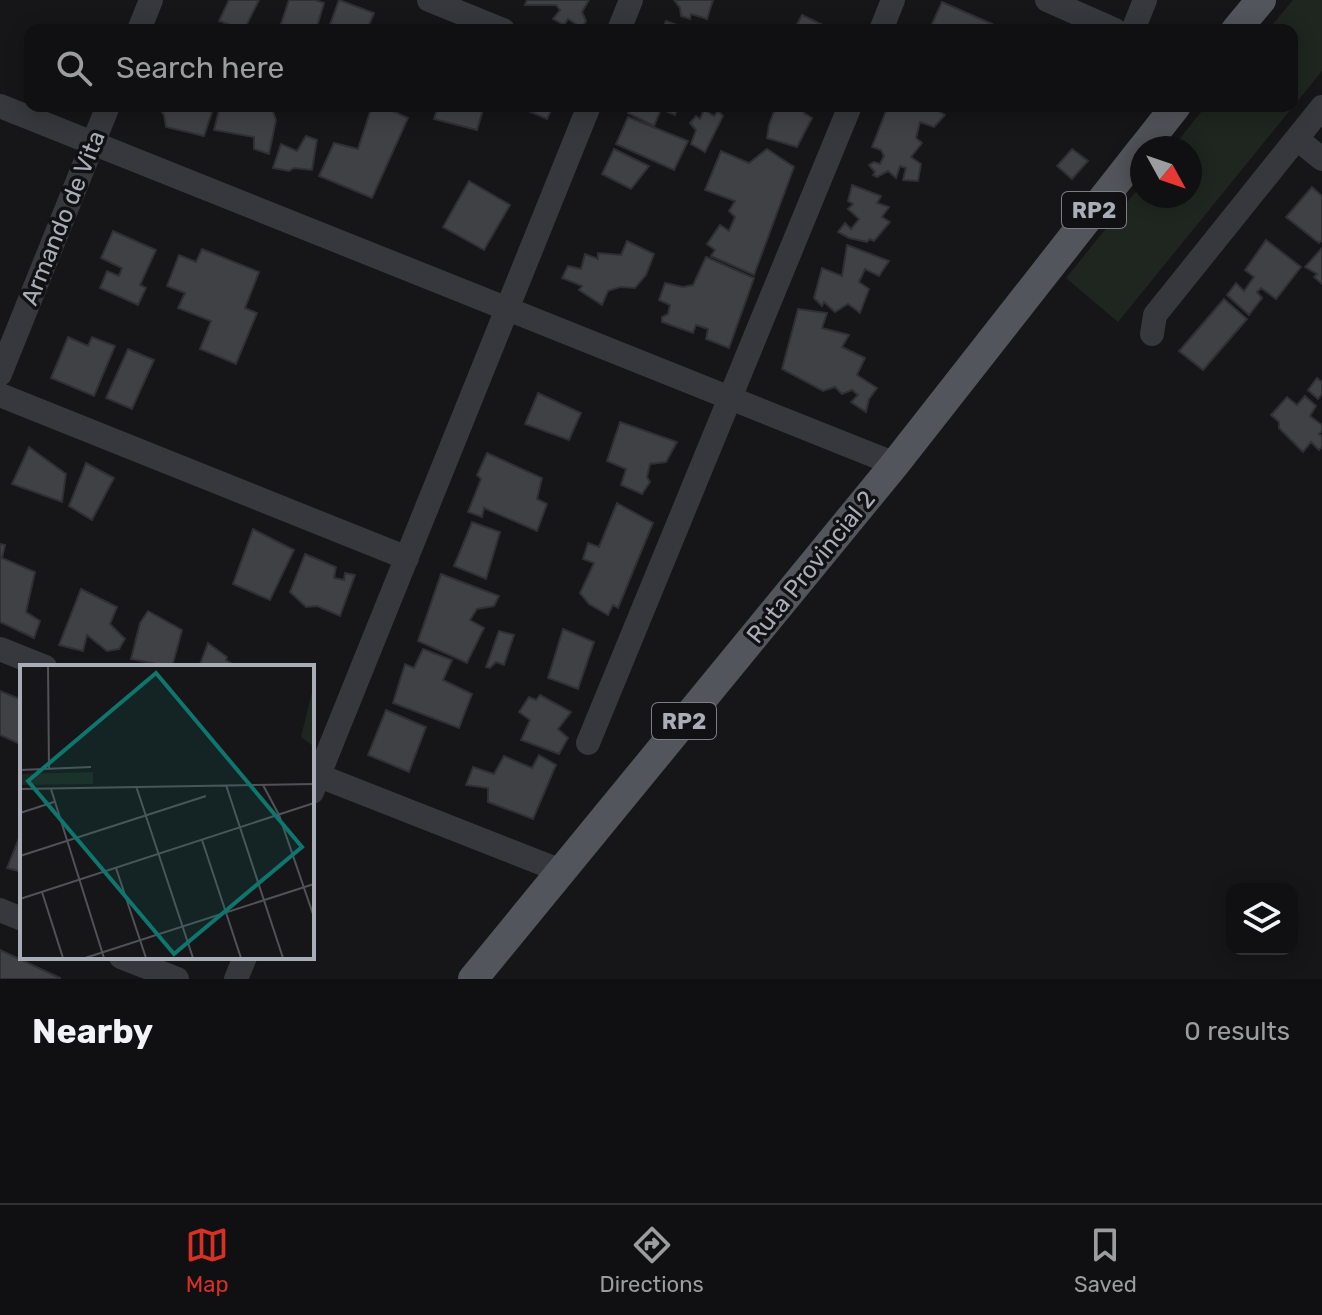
<!DOCTYPE html>
<html lang="en">
<head>
<meta charset="utf-8">
<style>
	:root { --surface:#101012; --page:#1e1e20; --text:#f1f3f6; --muted:#9c9d9f; --line:#303032; --accent:#d93025 }
	body { margin:0; font-family:Rubik,sans-serif; background:var(--page); color:var(--text) }
	.controls { position:absolute; right:24px; bottom:24px; display:grid; overflow:hidden; border-radius:16px; box-shadow:0 4px 20px #0003 }
	.controls button { width:72px; height:72px; display:grid; place-items:center; padding:0; border:0; border-bottom:2px solid var(--line); background:var(--surface); color:var(--text); font:40px sans-serif }
	.compass { position:absolute; left:1130px; top:136px; width:72px; height:72px; border-radius:50%; background:var(--surface); box-shadow:0 4px 20px #0003; rotate:130deg }
	.list { margin:0; padding:0; list-style:none }
	h2 { display:flex; justify-content:space-between; align-items:center; height:104px; margin:0; padding:0 32px; font-size:34px }
	h2 small { font-size:26px; font-weight:400; color:var(--muted) }
	.icon { flex:none; width:44px; height:44px; fill:none; stroke:currentColor; stroke-width:2; stroke-linecap:round; stroke-linejoin:round }
	.map { position:relative; flex:none; width:1322px; height:979px; overflow:hidden }
	.search { position:absolute; background:var(--surface); box-shadow:0 4px 20px #0003; left:24px; right:24px; top:24px; height:88px; display:flex; align-items:center; gap:20px; box-sizing:border-box; padding:0 28px; border-radius:16px; color:var(--muted); font-size:30px }
	.sheet { height:224px; background:var(--surface) }
	nav { display:flex; justify-content:space-around; align-items:center; box-sizing:border-box; height:112px; border-top:2px solid var(--line); background:var(--surface); font-size:22px; color:var(--muted) }
	nav a { display:grid; justify-items:center; gap:4px }
	nav .on { color:var(--accent) }
	.map>svg:first-child { display:block }
	.green { fill:#1e261f }
	.building { fill:#404145; stroke:#303034; stroke-width:2 }
	.lines { fill:none; stroke-linecap:round; stroke-linejoin:round }
	.minor { stroke:#37383d; stroke-width:24 }
	.major { stroke:#53555c; stroke-width:30 }
	.labels { text-anchor:middle; stroke-width:7; stroke-linejoin:round; paint-order:stroke }
	.shield { fill:#111113; stroke:#7b7e86; stroke-width:2 }
	.shield-label { font-size:22px; font-weight:bold; fill:#a8adb8 }
	.street-label { font-size:24px; fill:#a8adb8; stroke:#111113 }
	.inset-road { fill:none; stroke:#505258; stroke-width:2 }
	.view { fill:#0f766e; fill-opacity:0.15; stroke:#0f766e; stroke-width:4 }
	.inset-edge { fill:none; stroke:#a8adb8; stroke-width:4 }
</style>
</head>
<body>
<div class="map">
<svg width="1322" height="979" viewBox="0 0 1322 979">
	<rect width="100%" height="100%" fill="#161618"/>
	<!-- green -->
	<path class="green" d="M1293 0H1322V71L1118 322 1066 278 1142 184V196H1190V148H1172L1206 106H1292V30H1268Z"/>
	<!-- building -->
	<path class="building" d="M229 0H259L244 30 219 21Z
		M289 0H315L324 3 316 30H279Z
		M339 0 374 13 367 30H328Z
		M527 0H589L582 12 586 21 582 28 568 19 564 25 553 19 560 10 556 5H525Z
		M674 0H713L707 19 691 14 690 19 681 16 680 8Z
		M942 2 992 24 988 30H933L934 29 931 26Z
		M802 15 833 30H794Z
		M666 21 687 29 686 30H662Z
		M157 106H214L204 136 166 127 164 115Z
		M220 106H271L276 120 269 154 254 149V137L214 130Z
		M372 106H382L408 118 372 198 319 176 334 143 358 149Z
		M438 106H484L477 130 434 119Z
		M517 106H553L547 119Z
		M631 106H678L675 115 661 109 654 126 628 113Z
		M776 106H807L804 113 812 118 797 147 767 138 769 125Z
		M888 106H944L940 112 945 115 934 127 920 122 916 138 922 143 911 157 921 164 918 181 903 180 906 168 900 166 896 178 888 171 877 177 873 175 875 172 869 165 874 162 880 164 884 156 881 150 872 147Z
		M704 110 714 116 718 111 723 116 705 152 691 144 696 130 690 123 696 116 700 119Z
		M628 117 688 141 674 170 616 144Z
		M306 136 317 140 312 170 294 168 289 171 273 168 281 144 297 151Z
		M614 149 649 166 631 189 602 174Z
		M767 149 794 167 754 275 711 256 715 250 707 244 720 225 729 231 735 217 729 211 735 201 705 190 721 151 749 163Z
		M1072 149 1088 161 1072 179 1057 166Z
		M469 181 510 205 484 250 443 227Z
		M852 185 881 196 877 203 889 207 882 217 890 222 874 241 870 239 867 242 849 238 838 232 845 223 851 229 859 219 848 209 853 204 848 201Z
		M1312 187 1322 196V240L1319 243 1286 217Z
		M113 231 156 250 140 285 146 288 138 305 100 288 107 271 119 276 122 268 101 258Z
		M1266 240 1301 267 1276 299 1261 288 1257 292 1262 298 1249 315 1227 295 1236 283 1244 291 1254 277 1245 270Z
		M627 241 654 254 646 275 635 288 620 287 608 291 602 305 579 290 582 286 562 278 568 266 581 269 585 254 598 259V253L621 255Z
		M847 245 889 261 879 276 865 269 859 282 869 289 860 313 848 304 835 312 824 302 822 306 814 298 822 268 842 276Z
		M1322 248V284L1314 277 1317 274 1305 267Z
		M202 249 259 272 245 308 257 313 236 364 200 349 211 321 178 308 185 293 167 286 179 255 196 262Z
		M706 257 754 278 729 348 706 339 708 329 696 325 693 333 662 322V317L668 314 670 305 659 300 665 283 683 287 693 285Z
		M1224 299 1247 319 1203 370 1179 351Z
		M798 309 827 313 822 328 849 335 842 347 865 358 857 375 877 388 869 399 866 412 851 402 858 395 852 390 842 394 835 387 823 391 782 369Z
		M68 337 88 346 92 337 115 346 94 396 51 378Z
		M128 349 154 360 132 409 106 398Z
		M1317 378 1322 382V394L1318 399 1308 390Z
		M538 393 581 413 569 440 525 424Z
		M1305 396 1316 406 1310 416 1322 425V431L1319 434 1322 436V447L1319 450 1311 442 1303 452 1279 428V422L1271 415 1287 397 1297 405Z
		M620 422 677 442 666 462 650 464 647 477 650 482 642 494 621 485 626 469 607 461Z
		M29 447 66 474 62 502 12 484Z
		M487 453 542 478 537 499 547 504 537 531 484 508 482 517 468 512 481 479 477 475Z
		M86 463 114 478 92 520 69 506Z
		M617 503 653 523 618 608 613 605 608 615 589 604 580 593 594 563 583 559 588 543 599 547Z
		M472 522 500 532 486 579 454 566Z
		M253 529 294 550 270 600 233 584Z
		M0 544 5 545 2 558 35 572 26 612 40 621 34 638 0 622Z
		M305 554 336 567 334 578 344 580 345 573 355 575 340 616 317 606 306 607 290 592Z
		M441 574 499 596 494 606 477 609 470 620 484 628 467 663 418 641Z
		M81 589 117 607 110 624 125 639 119 649 107 651 87 635 83 651 59 645Z
		M148 611 182 630 172 667 131 659 140 623Z
		M563 629 594 642 578 689 548 678Z
		M499 631 514 635 504 665 496 662 490 668 486 667Z
		M208 643 227 657 226 660 238 667H199Z
		M423 649 452 660 443 680 472 694 459 728 393 703 405 664 414 668Z
		M0 691 22 700V745L0 735Z
		M540 695 571 712 558 729 568 738 559 754 521 740 530 720 519 712 529 697 536 700Z
		M386 710 426 727 409 772 368 755Z
		M539 755 556 765 533 819 488 802V788L466 785 473 767 494 774 504 756 532 768Z
		M19 838 22 839V872L7 868Z
		M0 950 60 978V979H0Z"/>
	<g class="lines">
		<!-- minor -->
		<path class="minor" d="M429 0 503 30
			M1047 0 1115 30
			M139 30 151 0
			M619 30 631 0
			M881 30 893 0
			M1133 30 1145 0
			M0 106 895 464
			M1297 139 1322 159
			M1152 334 1155 315 1322 107
			M0 374 108 106
			M0 395 407 558
			M0 649 45 667
			M588 743 850 106
			M312 773 561 871
			M312 792 589 106
			M0 910 22 919
			M121 957 177 979
			M236 979 245 957"/>
		<!-- major -->
		<path class="major" d="M1236 30 1261 0
			M1143 148 1176 106
			M473 979 895 464 1142 149"/>
	</g>
	<g class="labels">
		<!-- shield labels -->
		<g class="shield">
			<rect x="1062" y="192" width="64" height="36" rx="6"/>
			<rect x="652" y="703" width="64" height="36" rx="6"/>
		</g>
		<g class="shield-label">
			<text x="1094" y="218">RP2</text>
			<text x="684" y="729">RP2</text>
		</g>
		<!-- street labels -->
		<g class="street-label">
			<text transform="translate(63 218) rotate(-68)" y="8">Armando de Vita</text>
			<text transform="translate(811 567) rotate(-51)" y="8">Ruta Provincial 2</text>
		</g>
	</g>
	<!-- overview -->
	<g transform="translate(20 665)">
		<rect width="294" height="294" fill="#161618"/>
		<path d="M294 19V78L293 81 281 72ZM73 107V119L0 120V109Z" fill="#1e261f"/>
		<path class="inset-road" d="M28 1 29 104M0 105 71 102M206 120 263 293M243 120 259 150 294 252M116 121 173 293M0 124 294 119M31 124 84 293M0 148 34 137M182 175 221 293M0 191 186 131M96 203 126 293M22 227 43 293M0 234 294 138M65 293 294 219"/>
		<path class="view" d="M136 8 282 182 154 289 8 116Z"/>
		<rect width="294" height="294" class="inset-edge"/>
	</g>
</svg>
<div class="controls">
<button><svg class="icon" aria-label="layers" viewBox="0 0 24 24"><path d="M12 4l9 5-9 5-9-5zM3 14l9 5 9-5"/></svg></button>
</div>
<svg class="compass" viewBox="-18 -18 36 36"><path d="M0-13l5 13h-10z" fill="#e53935"/><path d="M0 13l5-13h-10z" fill="#9c9d9f"/></svg>
<div class="search"><svg class="icon" aria-label="search" viewBox="0 0 24 24"><circle cx="10" cy="10" r="6"/><path d="M15 15l6 6"/></svg>Search here</div>
</div>
<section class="sheet">
<h2>Nearby<small>0 results</small></h2>
<ul class="list">
</ul>
</section>
<nav>
<a class="on"><svg class="icon" aria-label="map" viewBox="0 0 24 24"><path d="M3 6l6-2 6 2 6-2v14l-6 2-6-2-6 2zM9 4v14M15 6v14"/></svg>Map</a>
<a><svg class="icon" aria-label="directions" viewBox="0 0 24 24"><path d="M12 3l9 9-9 9-9-9zM9 14v-3h6M13 9l2 2-2 2"/></svg>Directions</a>
<a><svg class="icon" aria-label="saved" viewBox="0 0 24 24"><path d="M7 4h10v16l-5-4-5 4z"/></svg>Saved</a>
</nav>
</body>
</html>
